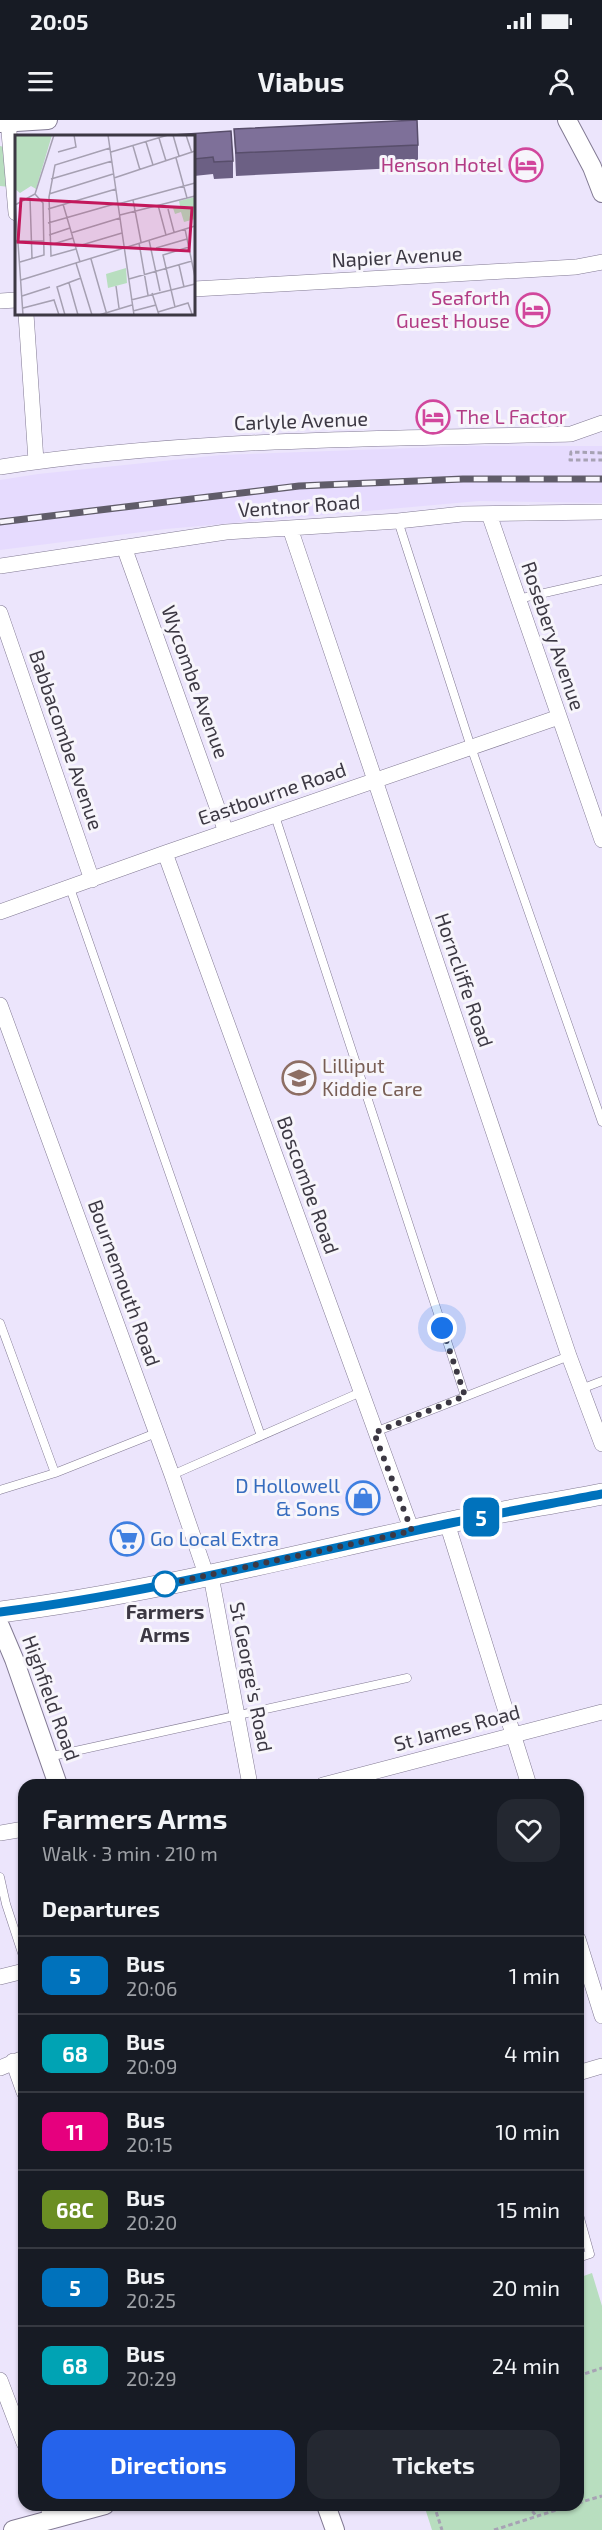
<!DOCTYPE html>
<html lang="en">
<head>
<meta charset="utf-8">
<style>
  body { margin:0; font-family:"Exo 2",sans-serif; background:#242831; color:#f1f3f6; height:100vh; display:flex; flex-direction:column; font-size:22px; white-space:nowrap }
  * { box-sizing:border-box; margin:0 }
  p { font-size:20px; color:#9ea1a6 }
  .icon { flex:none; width:33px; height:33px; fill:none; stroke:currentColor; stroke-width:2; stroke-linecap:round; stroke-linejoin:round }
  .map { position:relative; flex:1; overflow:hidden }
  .side { position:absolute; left:18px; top:1659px; width:566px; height:732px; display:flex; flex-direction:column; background:#171b24; border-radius:18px; box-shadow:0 2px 4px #0004 }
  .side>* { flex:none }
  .badge { padding:0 12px; border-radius:9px; font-size:21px; line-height:39px }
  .you { position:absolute; width:30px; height:30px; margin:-15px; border:4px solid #fff; border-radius:50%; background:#1a73e8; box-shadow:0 0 0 9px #1a73e833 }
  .map>.badge { position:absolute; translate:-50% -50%; box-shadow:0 0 0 3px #fff }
  h2 { padding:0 24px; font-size:22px; line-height:54px }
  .round { display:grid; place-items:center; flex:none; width:63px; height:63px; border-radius:18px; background:#242831 }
  .overview { display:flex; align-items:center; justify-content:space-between; height:102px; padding:0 24px }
  h1 { font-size:28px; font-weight:700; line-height:45px }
  .primary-button { display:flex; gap:12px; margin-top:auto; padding:12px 24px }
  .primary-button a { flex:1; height:69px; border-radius:18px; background:#2563eb; color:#fff; font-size:24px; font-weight:700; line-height:69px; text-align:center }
  .primary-button a+a { background:#242831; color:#f1f3f6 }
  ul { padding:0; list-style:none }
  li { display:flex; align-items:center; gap:18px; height:78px; padding:0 24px; border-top:2px solid #363941 }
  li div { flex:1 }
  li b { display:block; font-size:22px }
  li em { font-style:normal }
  li .badge { min-width:66px; font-weight:700; text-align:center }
  .status { display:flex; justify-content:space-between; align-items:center; height:42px; padding:0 30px; background:#171b24; direction:ltr }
  .status svg { height:16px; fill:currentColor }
  header { display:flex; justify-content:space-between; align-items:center; height:78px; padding:0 24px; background:#171b24; font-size:27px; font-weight:700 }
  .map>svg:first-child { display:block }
  .built { fill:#e6dbfe }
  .green { fill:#b8debf }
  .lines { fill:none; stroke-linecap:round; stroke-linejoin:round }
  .service-casing { stroke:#827a93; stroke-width:9 }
  .minor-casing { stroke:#827a93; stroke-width:16 }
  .tertiary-casing { stroke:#827a93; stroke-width:20 }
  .secondary-casing { stroke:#827a93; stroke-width:22 }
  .path { stroke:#a7a2b4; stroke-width:3; stroke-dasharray:4.5 3; stroke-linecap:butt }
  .service { stroke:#fff; stroke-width:8 }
  .minor { stroke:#fff; stroke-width:15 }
  .tertiary { stroke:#fff; stroke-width:18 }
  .secondary { stroke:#fff; stroke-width:21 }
  .rail-casing { stroke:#605c69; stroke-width:7 }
  .rail { stroke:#f7f5fb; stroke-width:4.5; stroke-dasharray:14; stroke-linecap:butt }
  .wall { fill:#6c6084 }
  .building { fill:#7e7099; stroke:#584e6b; stroke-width:1.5 }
  .line-casing { stroke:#fff; stroke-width:14 }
  .line { stroke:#0072bc; stroke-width:9 }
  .walk { stroke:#3c3843; stroke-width:6; stroke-dasharray:0 10.8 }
  .stop-dot { fill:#fff; stroke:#0072bc; stroke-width:3 }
  .labels { text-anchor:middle; stroke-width:6; stroke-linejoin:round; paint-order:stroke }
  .hotel-label { font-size:20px; fill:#b23c85; stroke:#f7f5fb; text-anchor:end }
  .street-label { font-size:20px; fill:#3c3843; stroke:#f7f5fb }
  .education-label { font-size:20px; fill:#785e54; stroke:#f7f5fb; text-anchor:start }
  .shop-label { font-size:20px; fill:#366cbe; stroke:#f7f5fb; text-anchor:end }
  .stop-label { font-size:20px; font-weight:bold; fill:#3c3843; stroke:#f7f5fb }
  .inset-road { fill:none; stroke:#a6a0b2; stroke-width:1.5 }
  .view { fill:#c2185b; fill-opacity:0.15; stroke:#c2185b; stroke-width:3 }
  .inset-edge { fill:none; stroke:#3c3843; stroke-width:3 }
</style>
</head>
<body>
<div class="status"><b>20:05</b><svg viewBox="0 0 49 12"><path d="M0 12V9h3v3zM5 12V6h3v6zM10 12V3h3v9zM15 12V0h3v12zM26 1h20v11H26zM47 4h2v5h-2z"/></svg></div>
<header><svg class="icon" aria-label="menu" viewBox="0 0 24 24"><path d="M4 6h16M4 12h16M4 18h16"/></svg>Viabus<svg class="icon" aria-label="person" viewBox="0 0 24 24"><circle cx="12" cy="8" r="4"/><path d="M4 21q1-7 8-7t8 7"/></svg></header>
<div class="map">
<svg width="602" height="2410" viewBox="0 0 602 2410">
  <rect width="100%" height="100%" fill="#ece5fc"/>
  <path class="built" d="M466 326H602V383L479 381 166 409 0 430V360L38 354 221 335Z"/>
  <path class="green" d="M0 26 4 27 10 67 0 66Z
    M592 2153 602 2186V2410H432L424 2385H578V2158Z"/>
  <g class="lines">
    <g class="service-casing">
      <path id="service" d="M398 401 471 627 602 1002
        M518 479 602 460
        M275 696 465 1276
        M70 768 261 1316
        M0 1203 55 1353
        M581 1269 602 1261
        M375 1312 569 1236
        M172 1355 361 1272
        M0 1370 55 1353 156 1313
        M48 1637 407 1558
        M0 1757 6 1784 24 1839
        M578 2091 590 2134 578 2138"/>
    </g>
    <g class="minor-casing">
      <path id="minor" d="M8 0 16 93
        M194 169 576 147 602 142
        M0 181 16 180
        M26 194 36 341
        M0 347C189 318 381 319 571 314L602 303
        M489 394 602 720
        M290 408 569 1236 602 1324
        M124 427 226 712
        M0 446 226 412 398 401 462 394 602 392
        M0 493 92 760
        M165 733 412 1411
        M0 792 165 733 559 597
        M0 885 172 1355 207 1457
        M447 1403 529 1665
        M211 1456 250 1665
        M323 1665 602 1592
        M0 1713 24 1709
        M578 1819 602 1896
        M0 1857 24 1851
        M13 1941 24 1972
        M0 1948 24 1938
        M578 1953 602 1946
        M0 2260 24 2323
        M47 2385 53 2400"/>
    </g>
    <g class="tertiary-casing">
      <path id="tertiary" d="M567 0 592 47 602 73
        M0 3 48 0
        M0 1506 14 1539 58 1665
        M326 2385 335 2410
        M13 2410 105 2385"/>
    </g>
    <g class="secondary-casing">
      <path id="secondary" d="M0 1492C151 1473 297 1435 446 1403 497 1392 550 1384 602 1374"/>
    </g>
    <path class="path" d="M602 333 571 332 570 340H602
      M578 2256 602 2248
      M578 2383 602 2376
      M434 2385 442 2410
      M528 2385 536 2396
      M494 2410 572 2385"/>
    <use href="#service" class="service"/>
    <use href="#minor" class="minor"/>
    <use href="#tertiary" class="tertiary"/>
    <use href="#secondary" class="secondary"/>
    <g class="rail-casing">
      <path id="rail" d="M0 402 299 366 463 359H602"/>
    </g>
    <use href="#rail" class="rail"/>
  </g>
  <path class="wall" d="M234 9 418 25V47L236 56Z
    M194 16 233 41V58L214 59 213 54 194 56Z"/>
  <path class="building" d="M417 0 418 25 236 33 234 9Z
    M231 11 233 41 214 42 213 37 194 39V16H158Z"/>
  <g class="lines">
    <g class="line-casing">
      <path id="line" d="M0 1492C151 1473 297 1435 446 1404 498 1393 550 1384 602 1374"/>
    </g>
    <use href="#line" class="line"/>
    <path class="walk" d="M165 1464 163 1465 412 1411 374 1313 465 1276 442 1208"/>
  </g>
  <defs>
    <g id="hotel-ring" transform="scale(1.725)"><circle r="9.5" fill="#f7f5fb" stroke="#d1479c" stroke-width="1.5"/><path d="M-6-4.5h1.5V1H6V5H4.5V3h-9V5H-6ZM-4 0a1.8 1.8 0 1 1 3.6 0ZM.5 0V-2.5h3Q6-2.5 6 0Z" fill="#d1479c"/></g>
    <g id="school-ring" transform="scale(1.725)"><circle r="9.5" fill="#f7f5fb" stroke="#8d6e63" stroke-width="1.5"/><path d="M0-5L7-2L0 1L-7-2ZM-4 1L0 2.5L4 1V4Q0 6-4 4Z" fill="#8d6e63"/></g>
    <g id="shop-ring" transform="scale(1.725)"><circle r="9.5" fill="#f7f5fb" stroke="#3f7fe0" stroke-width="1.5"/><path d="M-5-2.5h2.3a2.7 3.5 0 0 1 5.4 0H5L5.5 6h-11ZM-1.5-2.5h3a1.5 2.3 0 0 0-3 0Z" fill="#3f7fe0"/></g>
    <g id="supermarket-ring" transform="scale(1.725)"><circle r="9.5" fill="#f7f5fb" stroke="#3f7fe0" stroke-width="1.5"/><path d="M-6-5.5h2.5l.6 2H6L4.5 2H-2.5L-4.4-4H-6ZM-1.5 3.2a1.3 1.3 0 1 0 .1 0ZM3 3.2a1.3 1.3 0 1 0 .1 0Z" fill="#3f7fe0"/></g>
  </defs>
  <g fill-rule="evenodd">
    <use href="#hotel-ring" x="526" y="45"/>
    <use href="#hotel-ring" x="533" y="190"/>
    <use href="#hotel-ring" x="433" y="297"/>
    <use href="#school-ring" x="299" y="958"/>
    <use href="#shop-ring" x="363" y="1378"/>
    <use href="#supermarket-ring" x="127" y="1419"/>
  </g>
  <circle class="stop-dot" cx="165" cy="1464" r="12"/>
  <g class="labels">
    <g class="hotel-label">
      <text x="503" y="52">Henson Hotel</text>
      <text x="510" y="185">Seaforth<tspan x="510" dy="23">Guest House</tspan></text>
      <text x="456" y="304" text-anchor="start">The L Factor</text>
    </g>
    <g class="street-label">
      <text transform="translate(397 137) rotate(-3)" y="7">Napier Avenue</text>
      <text transform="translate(301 301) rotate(-2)" y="7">Carlyle Avenue</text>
      <text transform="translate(299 386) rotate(-4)" y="7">Ventnor Road</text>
      <text transform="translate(553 516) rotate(71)" y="7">Rosebery Avenue</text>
      <text transform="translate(195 562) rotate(70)" y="7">Wycombe Avenue</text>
      <text transform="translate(66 620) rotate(71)" y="7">Babbacombe Avenue</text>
      <text transform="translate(272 674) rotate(-19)" y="7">Eastbourne Road</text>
      <text transform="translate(464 860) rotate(71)" y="7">Horncliffe Road</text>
      <text transform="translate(308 1065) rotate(70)" y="7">Boscombe Road</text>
      <text transform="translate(124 1163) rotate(70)" y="7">Bournemouth Road</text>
      <text transform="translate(251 1557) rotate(79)" y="7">St George's Road</text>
      <text transform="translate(51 1578) rotate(70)" y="7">Highfield Road</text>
      <text transform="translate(457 1608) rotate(-15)" y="7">St James Road</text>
    </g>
    <g class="education-label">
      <text x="322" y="953">Lilliput<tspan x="322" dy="23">Kiddie Care</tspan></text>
    </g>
    <g class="shop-label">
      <text x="340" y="1373">D Hollowell<tspan x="340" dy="23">&amp; Sons</tspan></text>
      <text x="150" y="1426" text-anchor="start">Go Local Extra</text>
    </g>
    <g class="stop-label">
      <text x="165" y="1499">Farmers<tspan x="165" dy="23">Arms</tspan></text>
    </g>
  </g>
  <g transform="translate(15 15)">
    <rect width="180" height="180" fill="#ece5fc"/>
    <path d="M0 0H37L21 54 16 51 5 58 0 54ZM180 62V84L169 87 166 77 160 79 158 73 165 71 164 66ZM111 133 112 148 93 153 91 139Z" fill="#b8debf"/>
    <path class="inset-road" d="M93 0 119 180M158 0 164 21M171 0 177 18M144 3 151 26M131 7 138 30M118 11 125 35M43 17 61 12 59 0M96 17 153 0M161 23 172 63M99 43 180 16M36 44 97 26M34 59 98 39M15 63 17 123M0 64 8 180M118 65 126 107M48 69 65 127M103 69 180 48M0 70 20 59 39 0M143 70 151 100M33 74 101 54M153 74 159 97M105 80 180 61M33 88 103 68M170 94 180 142M56 98 105 83M34 100 55 93M134 105 145 156M0 106H28M124 108 133 160M35 110 58 103M60 112 107 98M141 113 172 104M61 114 36 121 34 62 40 30 95 13M76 124 92 180M5 127 29 120 28 68 20 59M61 128 77 180M164 130 169 152M114 144 177 126M6 145 180 91M54 148 63 180M101 151 104 173M137 158 144 180M7 161 35 152M116 165 180 149M160 172 148 120 174 112M8 173 39 165 44 180M118 176 141 170M143 177 173 168 177 179M50 180 42 152 66 143M84 180 117 170"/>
    <path class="view" d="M6 64 177 73 174 116 3 107Z"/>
    <rect width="180" height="180" class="inset-edge"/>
  </g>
</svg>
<div class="you" style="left:442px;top:1208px"></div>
<b class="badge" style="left:481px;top:1397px;background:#0072bc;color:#fff">5</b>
<section class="side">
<div class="overview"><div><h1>Farmers Arms</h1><p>Walk · 3 min · 210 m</p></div><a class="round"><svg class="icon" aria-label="heart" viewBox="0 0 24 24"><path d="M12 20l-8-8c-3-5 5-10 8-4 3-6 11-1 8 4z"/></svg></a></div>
<h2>Departures</h2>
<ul>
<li><span class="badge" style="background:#0072bc;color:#fff">5</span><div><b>Bus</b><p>20:06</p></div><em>1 min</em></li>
<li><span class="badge" style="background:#00a3b4;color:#fff">68</span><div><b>Bus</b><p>20:09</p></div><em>4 min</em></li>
<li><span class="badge" style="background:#e6007e;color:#fff">11</span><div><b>Bus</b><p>20:15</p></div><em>10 min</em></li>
<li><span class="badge" style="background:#6b8e23;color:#fff">68C</span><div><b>Bus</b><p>20:20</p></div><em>15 min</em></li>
<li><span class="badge" style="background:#0072bc;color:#fff">5</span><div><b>Bus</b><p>20:25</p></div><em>20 min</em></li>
<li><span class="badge" style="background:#00a3b4;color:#fff">68</span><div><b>Bus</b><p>20:29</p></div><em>24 min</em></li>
</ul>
<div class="primary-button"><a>Directions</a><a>Tickets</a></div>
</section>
</div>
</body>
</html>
